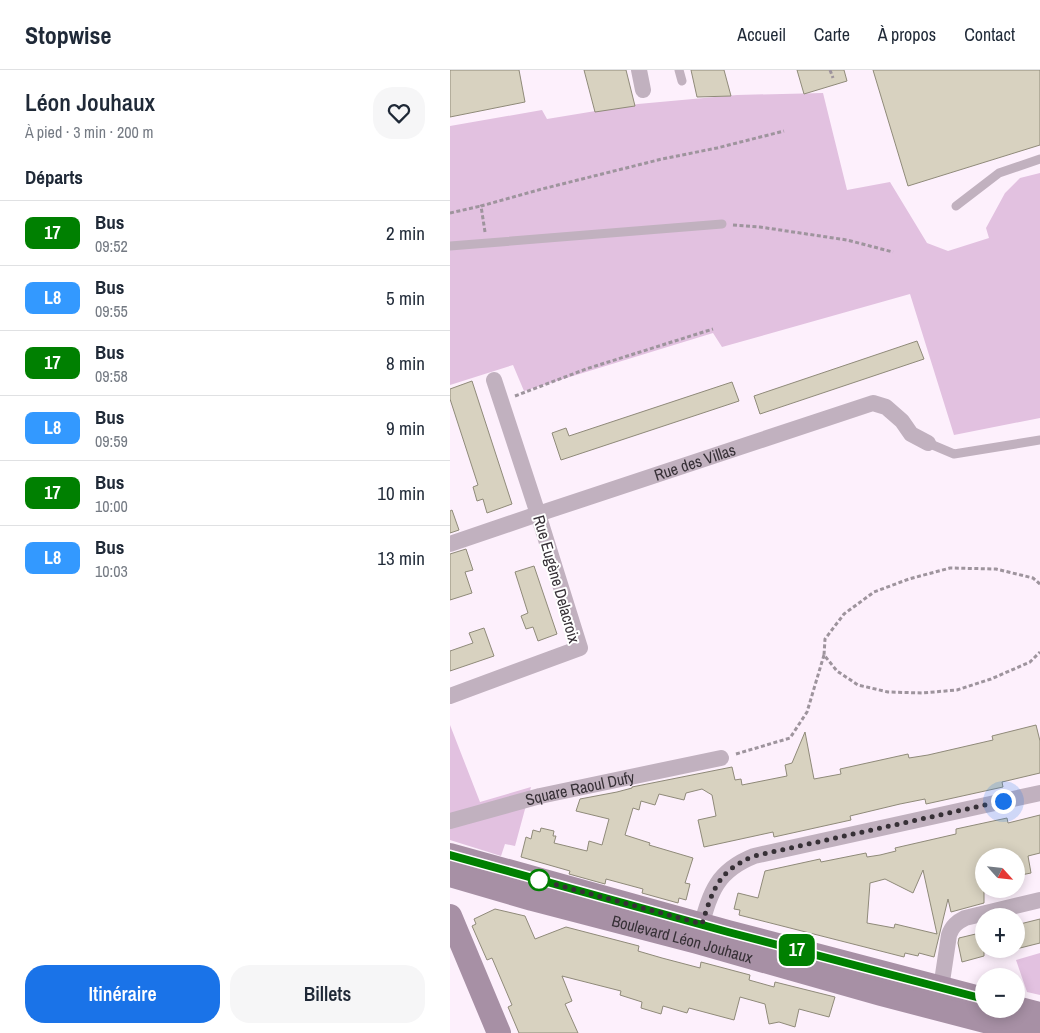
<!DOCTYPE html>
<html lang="fr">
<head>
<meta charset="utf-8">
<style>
  body { margin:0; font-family:"Archivo Narrow",sans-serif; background:#f6f6f7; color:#1f2937; height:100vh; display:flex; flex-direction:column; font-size:19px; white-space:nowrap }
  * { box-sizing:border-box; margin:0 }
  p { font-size:16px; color:#747a83 }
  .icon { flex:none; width:28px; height:28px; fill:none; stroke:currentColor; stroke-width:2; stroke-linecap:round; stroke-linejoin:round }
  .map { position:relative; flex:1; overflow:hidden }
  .panel { display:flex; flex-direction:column; background:#fff; width:450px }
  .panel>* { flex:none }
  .badge { padding:0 10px; border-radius:8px; font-size:18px; line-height:32px }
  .needle { width:32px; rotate:117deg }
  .buttons { position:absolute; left:525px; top:778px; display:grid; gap:10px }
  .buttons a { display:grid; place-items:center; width:50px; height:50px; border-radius:50%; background:#fff; box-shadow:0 2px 12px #0003; font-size:25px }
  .you { position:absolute; width:25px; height:25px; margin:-12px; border:4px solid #fff; border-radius:50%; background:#1a73e8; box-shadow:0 0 0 8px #1a73e833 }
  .map>.badge { position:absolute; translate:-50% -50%; box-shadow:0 0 0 2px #fff }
  h2 { padding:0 25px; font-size:19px; line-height:45px }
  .round { display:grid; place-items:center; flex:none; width:52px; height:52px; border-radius:20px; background:#f6f6f7 }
  .headline { display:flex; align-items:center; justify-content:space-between; height:85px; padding:0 25px }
  h1 { font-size:24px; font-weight:600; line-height:38px }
  .action { display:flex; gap:10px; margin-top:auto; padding:10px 25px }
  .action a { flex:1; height:58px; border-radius:20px; background:#1a73e8; color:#fff; font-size:20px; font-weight:600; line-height:58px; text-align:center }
  .action a+a { background:#f6f6f7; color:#1f2937 }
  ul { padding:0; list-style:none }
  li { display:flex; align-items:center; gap:15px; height:65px; padding:0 25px; border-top:1px solid #e0e1e3 }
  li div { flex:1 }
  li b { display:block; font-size:19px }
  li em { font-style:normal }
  li .badge { min-width:55px; font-weight:700; text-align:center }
  header { display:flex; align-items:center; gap:30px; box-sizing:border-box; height:70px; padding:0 25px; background:#fff; border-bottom:1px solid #e0e1e3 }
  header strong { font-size:24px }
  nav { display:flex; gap:28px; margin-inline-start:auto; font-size:18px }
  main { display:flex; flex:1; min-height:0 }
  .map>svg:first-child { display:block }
  .green { fill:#e2c1e0 }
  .building { fill:#d8d2c0; stroke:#8f8a79; fill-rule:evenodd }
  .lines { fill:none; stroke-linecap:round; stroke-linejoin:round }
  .path { stroke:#9e949d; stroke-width:3; stroke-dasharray:4 2.5; stroke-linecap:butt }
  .lane { stroke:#c1b1bf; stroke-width:9 }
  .street { stroke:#c1b1bf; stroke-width:16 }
  .secondary { stroke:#a790a5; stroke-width:24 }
  .line-casing { stroke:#fff; stroke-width:11 }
  .line { stroke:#008001; stroke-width:8 }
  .walk { stroke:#363036; stroke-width:5; stroke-dasharray:0 9 }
  .stop-dot { fill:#fff; stroke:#008001; stroke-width:2.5 }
  .labels { text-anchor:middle; stroke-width:4; stroke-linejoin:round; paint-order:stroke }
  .street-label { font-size:16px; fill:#363036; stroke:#fff }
</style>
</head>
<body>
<header>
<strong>Stopwise</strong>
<nav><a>Accueil</a><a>Carte</a><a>À propos</a><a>Contact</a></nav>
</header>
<main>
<section class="panel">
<div class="headline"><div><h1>Léon Jouhaux</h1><p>À pied · 3 min · 200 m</p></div><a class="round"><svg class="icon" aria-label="heart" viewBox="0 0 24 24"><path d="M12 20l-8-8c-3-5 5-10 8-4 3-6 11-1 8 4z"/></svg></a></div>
<h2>Départs</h2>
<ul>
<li><span class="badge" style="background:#008001;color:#fff">17</span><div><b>Bus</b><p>09:52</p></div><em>2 min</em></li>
<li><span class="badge" style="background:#39f;color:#fff">L8</span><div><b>Bus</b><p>09:55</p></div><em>5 min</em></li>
<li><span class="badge" style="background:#008001;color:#fff">17</span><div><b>Bus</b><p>09:58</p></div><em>8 min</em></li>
<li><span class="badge" style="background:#39f;color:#fff">L8</span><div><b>Bus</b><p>09:59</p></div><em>9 min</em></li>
<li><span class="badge" style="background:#008001;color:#fff">17</span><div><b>Bus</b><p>10:00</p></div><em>10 min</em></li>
<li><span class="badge" style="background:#39f;color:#fff">L8</span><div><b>Bus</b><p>10:03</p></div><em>13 min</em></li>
</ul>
<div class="action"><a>Itinéraire</a><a>Billets</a></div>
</section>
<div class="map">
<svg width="590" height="963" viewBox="0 0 590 963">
  <rect width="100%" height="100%" fill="#fdf0fc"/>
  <path class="green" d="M373 23 397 120 440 112 477 173 498 181 539 168 536 158 555 123 570 108 590 103V348L504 365 460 224 272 277 263 263 74 321 63 295 0 315V56L92 40 97 49 188 34 287 25Z
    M0 655 30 732 81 717 65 776 55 774 51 786 0 770Z
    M590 883V925L577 922 566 890Z"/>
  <path class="building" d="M0 0H69L75 32 0 47Z
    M134 0H176L185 36 145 42Z
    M241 0H274L281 26 247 27Z
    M347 0H394L397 11 354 24Z
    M423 0H590V75L458 116Z
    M467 271 474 289 310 344 304 326Z
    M22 311 62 434 37 443 33 429 27 431 23 417 28 415 0 329V319Z
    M282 312 289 331 111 390 102 363 116 358 119 366Z
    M2 440 9 460 0 463V441Z
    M16 479 23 500 15 502 22 523 0 530V484Z
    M84 496 107 564 88 571 83 557 76 559 71 546 78 543 65 502Z
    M34 558 44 586 0 601V581L23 573 19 563Z
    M586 655 590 671V703L552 712 553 717 476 734 475 729 450 734 400 746 401 750 324 767 323 762 254 777 248 750 266 746 262 725 252 719 236 723 234 730 209 724 205 735 191 731 189 740 183 738 175 765 200 773 199 775 243 788 235 813 240 814 236 830 229 828 228 833 192 823 193 819 156 809 155 814 119 804 120 801 71 787 76 767 81 769 83 760 90 762 91 758 104 761 103 766H106L104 773 137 781 139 771 152 775 159 749 126 741 130 729 167 722 182 718V717L282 697 285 710 291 709 292 715 337 706 335 695 342 693 355 662 364 709 391 704 390 699 458 684 459 688 478 685 543 670 542 666Z
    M590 745V783L578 786 581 803 566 806V786H534V833L501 842 498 829 484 887 469 883 468 886 455 883 454 887 289 845 290 840 284 839 288 823 308 828 315 801 370 789 371 792 416 783 417 787 430 785 446 781 445 778 506 764V759L557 748 558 753ZM473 800 487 864 445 854 444 858 417 853 420 813 435 809 463 823Z
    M45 839 75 846 85 869 116 857 189 876 188 881 212 888 250 898 251 892 300 905 299 910 324 917 325 912 385 927 379 947 349 939 345 957 329 952 319 954 315 934 290 927 284 950 239 938 237 943 213 936 211 944 191 938 192 932 170 925 171 921 112 906 122 931 115 934 128 963H69L58 937 62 935 42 888 37 890 22 856 26 854 24 849Z
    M590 849V873L566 879V855Z
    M534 862V886L512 892 508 873 509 868Z"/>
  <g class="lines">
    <path class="path" d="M380 0 383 8
      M0 143 31 136
      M283 155 310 157 397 170 443 182
      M35 162 31 136 92 119 212 89 267 78 334 61
      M65 326 136 299 263 259
      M590 514 583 508 546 499 500 498 459 509 424 522 394 544 375 569 374 585 387 601 408 615 438 622 472 623 507 620 541 609 580 592 590 582
      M286 684 340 668 357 642 374 585"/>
    <path class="lane" d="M229 0 232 11
      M506 136 549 103 590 89
      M0 176 272 154
      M478 373 504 384 590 370"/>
    <g class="street">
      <path d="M189 0 193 20"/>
      <path id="s1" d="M0 474 88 444 423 333 436 337 452 351 461 364 478 373"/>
      <path d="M0 626 130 578 88 444 44 310"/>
      <path id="s2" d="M0 751 90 726 271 688"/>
      <path d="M249 863C260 825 264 802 304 786L590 723"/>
      <path d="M491 918 499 865C502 856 507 852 515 848L590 830"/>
    </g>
    <g class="secondary">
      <path d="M0 785 278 862 534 929"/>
      <path id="s3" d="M0 805 82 829 247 872 431 924 581 963"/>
      <path d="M0 846 49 963"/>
      <path d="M566 938 590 944"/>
    </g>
  </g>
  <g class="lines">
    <g class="line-casing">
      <path id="line" d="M0 785 278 862 534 929"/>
    </g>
    <use href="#line" class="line"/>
    <path class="walk" d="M89 810 252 854C263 819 268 801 304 786L553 731"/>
  </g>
  <circle class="stop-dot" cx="89" cy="810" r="10"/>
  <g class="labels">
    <g class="street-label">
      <text dy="6" stroke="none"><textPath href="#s1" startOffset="258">Rue des Villas</textPath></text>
      <text transform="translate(107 509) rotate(74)" y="6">Rue Eugène Delacroix</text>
      <text dy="6" stroke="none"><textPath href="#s2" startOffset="134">Square Raoul Dufy</textPath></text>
      <text dy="6" stroke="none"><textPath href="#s3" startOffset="241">Boulevard Léon Jouhaux</textPath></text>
    </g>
  </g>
</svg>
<div class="buttons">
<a><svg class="needle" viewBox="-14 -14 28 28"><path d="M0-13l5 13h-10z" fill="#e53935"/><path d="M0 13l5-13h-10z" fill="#747a83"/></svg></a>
<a>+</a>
<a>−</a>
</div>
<div class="you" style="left:553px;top:731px"></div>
<b class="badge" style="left:347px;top:880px;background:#008001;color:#fff">17</b>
</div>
</main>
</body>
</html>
